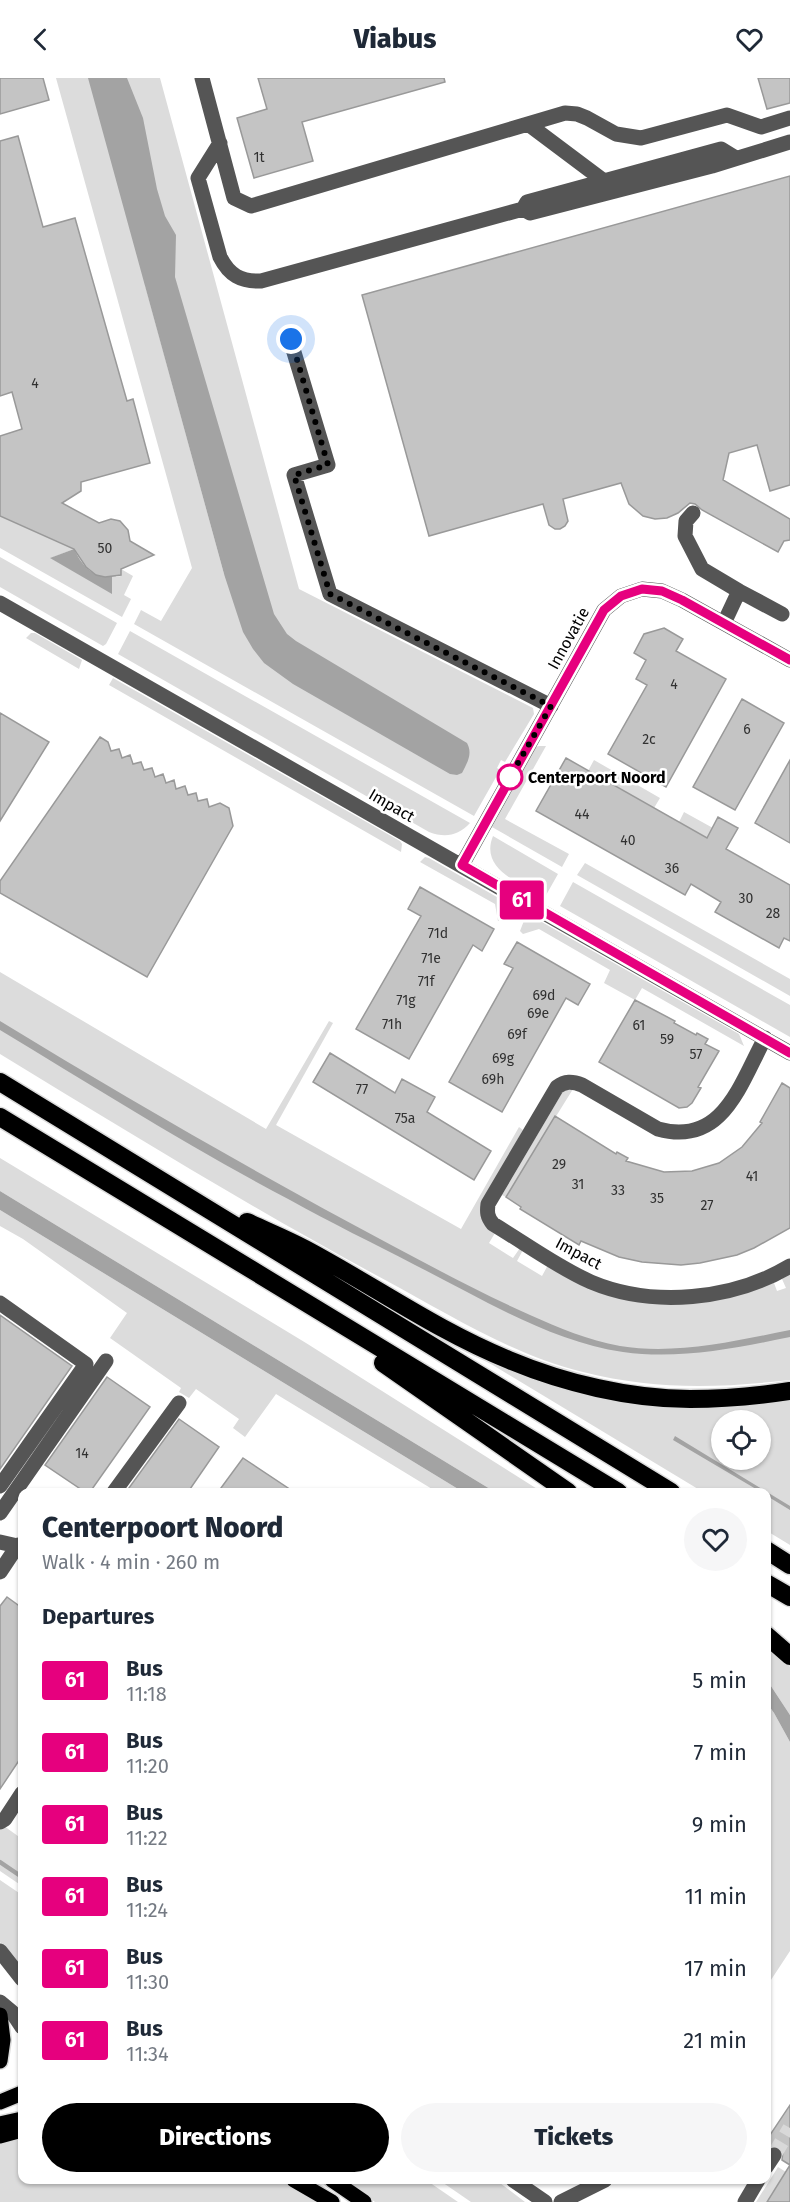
<!DOCTYPE html>
<html lang="en">
<head>
<meta charset="utf-8">
<style>
  body { margin:0; font-family:"Fira Sans",sans-serif; background:#f6f6f7; color:#1f2937; height:100vh; display:flex; flex-direction:column; font-size:22px; white-space:nowrap }
  * { box-sizing:border-box; margin:0 }
  p { font-size:20px; color:#747a83 }
  .icon { flex:none; width:33px; height:33px; fill:none; stroke:currentColor; stroke-width:2; stroke-linecap:round; stroke-linejoin:round }
  .map { position:relative; flex:1; overflow:hidden }
  .side { position:absolute; left:18px; top:1410px; width:753px; height:696px; display:flex; flex-direction:column; background:#fff; border-radius:12px; box-shadow:0 2px 4px #0004 }
  .side>* { flex:none }
  .badge { padding:0 12px; border-radius:4px; font-size:21px; line-height:39px }
  .buttons { position:absolute; left:711px; top:1332px; display:grid; gap:12px }
  .buttons a { display:grid; place-items:center; width:60px; height:60px; border-radius:50%; background:#fff; box-shadow:0 2px 4px #0004; font-size:30px }
  .you { position:absolute; width:30px; height:30px; margin:-15px; border:4px solid #fff; border-radius:50%; background:#1a73e8; box-shadow:0 0 0 9px #1a73e833 }
  .map>.badge { position:absolute; translate:-50% -50%; box-shadow:0 0 0 3px #fff }
  h2 { padding:0 24px; font-size:22px; line-height:54px }
  .round { display:grid; place-items:center; flex:none; width:63px; height:63px; border-radius:32px; background:#f6f6f7 }
  .head { display:flex; align-items:center; justify-content:space-between; height:102px; padding:0 24px }
  h1 { font-size:28px; font-weight:800; line-height:45px }
  .action { display:flex; gap:12px; margin-top:auto; padding:12px 24px }
  .action a { flex:1; height:69px; border-radius:36px; background:#000; color:#fff; font-size:24px; font-weight:800; line-height:69px; text-align:center }
  .action a+a { background:#f6f6f7; color:#1f2937 }
  ul { padding:0; list-style:none }
  li { display:flex; align-items:center; gap:18px; height:72px; padding:0 24px }
  li div { flex:1 }
  li b { display:block; font-size:22px }
  li em { font-style:normal }
  li .badge { min-width:66px; font-weight:700; text-align:center }
  header { display:flex; justify-content:space-between; align-items:center; height:78px; padding:0 24px; background:#fff; font-size:27px; font-weight:800 }
  .map>svg:first-child { display:block }
  .green { fill:#dcdcdc; fill-rule:evenodd }
  .water { fill:#a3a3a3 }
  .lines { fill:none; stroke-linecap:round; stroke-linejoin:round }
  .stream { stroke:#a3a3a3; stroke-width:4.5 }
  .building { fill:#c4c4c4; stroke:#999; stroke-width:1.5 }
  .minor-tunnel { stroke:#d9d9d9; stroke-width:15; stroke-dasharray:15 8; stroke-linecap:butt }
  .major-casing { stroke:#dbdbdb; stroke-width:18 }
  .highway-casing { stroke:#dbdbdb; stroke-width:21 }
  .minor { stroke:#555; stroke-width:15 }
  .major { stroke:#000; stroke-width:15 }
  .highway { stroke:#000; stroke-width:18 }
  .line-casing { stroke:#fff; stroke-width:14 }
  .line { stroke:#e6007e; stroke-width:9 }
  .walk { stroke:#000; stroke-width:6; stroke-dasharray:0 10.8 }
  .stop-dot { fill:#fff; stroke:#e6007e; stroke-width:3 }
  .labels { text-anchor:middle; stroke-width:5; stroke-linejoin:round; paint-order:stroke }
  .number-label { font-size:14px; fill:#313131 }
  .street-label { font-size:16px; fill:#000; stroke:#fff }
  .stop-label { font-size:16px; font-weight:bold; fill:#000; stroke:#fff; text-anchor:start }
</style>
</head>
<body>
<header><svg class="icon" aria-label="back" viewBox="0 0 24 24"><path d="M15 5l-7 7 7 7"/></svg>Viabus<svg class="icon" aria-label="heart" viewBox="0 0 24 24"><path d="M12 20l-8-8c-3-5 5-10 8-4 3-6 11-1 8 4z"/></svg></header>
<div class="map">
<svg width="790" height="2124" viewBox="0 0 790 2124">
  <rect width="100%" height="100%" fill="#fff"/>
  <path class="green" d="M56 0H91L146 199 145 207 224 496 294 565 272 539 228 404 122 0H160L299 511 533 630 534 636 505 684 501 682 497 690 500 692 474 738 134 546 141 532 161 543 192 490Z
    M0 438 74 471 51 480 112 515V488L116 499 121 498V491L133 498 124 517 131 521 122 539 0 470Z
    M0 479 117 545 106 566 103 568 0 509Z
    M130 553 470 745C458 758 445 760 429 754L118 576Z
    M31 555H35L82 582 79 591 26 560Z
    M113 600 400 763 402 766 401 774 109 607Z
    M539 668H546L505 741 569 776 562 789 492 749 536 669Z
    M594 682 660 720 654 730 588 693Z
    M684 734 731 760 725 770 679 744Z
    M493 758 558 796 545 819C522 806 479 792 493 758Z
    M425 779 429 780 509 826 510 832 505 841 498 843 495 826 420 784Z
    M585 785 790 901V918L577 797Z
    M573 804 790 927V959L560 828Z
    M528 838 533 839 739 956 744 968 642 910 635 922 604 905 610 892 539 851 523 856 520 853 525 840Z
    M0 894 266 1051 329 943 333 945 276 1047 461 1151 519 1049 523 1052 484 1122 495 1155 489 1165 513 1180 520 1170 523 1172 517 1183 542 1198 548 1187 615 1218 774 1205 777 1213 786 1210 782 1201 790 1196V1302C718 1310 654 1312 583 1294 513 1277 450 1237 387 1203 255 1132 128 1054 0 976Z
    M573 1011 506 1119 502 1117 562 1015 564 1012Z
    M0 1080 306 1265 542 1414H495L0 1113Z
    M0 1132 463 1414H437L276 1316 245 1359 233 1350 239 1341 196 1311 189 1320 179 1314 181 1310 110 1260 127 1235 23 1161 0 1148Z
    M415 1240 577 1310 790 1318V1467L767 1453 766 1414H703ZM722 1342H760V1382H722Z
    M766 1568 790 1589V1637L767 1602Z
    M767 1625 774 1635 790 1664V1873L767 1908Z
    M4 1748 22 1761V1808L0 1793V1751Z
    M0 1802 22 1817V1893L0 1864Z
    M22 2057V2102H278L310 2115 324 2124H0V2062Z
    M778 2089 786 2094 767 2124H756Z
    M348 2102H426L458 2124H375Z
    M439 2102H496L525 2124H471Z"/>
  <path class="water" d="M88 0H127L143 40 157 111 165 138 176 157 175 199 274 536 287 556 296 563 467 665C473 676 467 685 462 695L457 697 450 696 293 606 264 585 253 571 243 554 224 496Z
    M74 471C82 487 92 501 112 498V516L50 480Z
    M0 943C129 1022 260 1097 393 1168 438 1192 483 1216 530 1237 559 1250 588 1262 620 1268 676 1277 735 1263 790 1252V1259C736 1270 679 1282 623 1274 549 1263 481 1220 415 1187 373 1165 331 1145 290 1122 191 1070 96 1010 0 952Z
    M0 1113 495 1414H463L0 1132Z
    M675 1358 790 1428V1432L767 1418 766 1414H761L673 1362Z
    M767 1602 790 1637V1664L774 1635 767 1625Z"/>
  <g class="lines">
    <path class="stream" d="M0 1784 22 1799"/>
  </g>
  <path class="building" d="M0 0H43L49 22 0 36Z
    M258 0H444L445 4 302 44 313 83 254 100 237 40 267 31Z
    M758 0H790V25L767 31Z
    M18 58 43 149 75 140 127 323 133 321 150 385 81 404V413L62 425 99 445 111 441 120 443 128 452 130 463 154 477 121 491V497L105 499 96 497 86 489 74 471 0 438V358L22 351 12 314 0 318V63Z
    M790 98V407L770 413 757 367 729 375 723 402 790 441V462L784 463 778 474 702 432 695 426 690 425 678 435 667 440 655 441 643 438 629 426 621 405 563 421 568 443 565 448 560 451H555L549 447 543 426 429 458 362 217Z
    M664 550 683 561 676 573 726 601 666 709 608 676 647 607 636 601 646 582 634 575 644 556Z
    M742 621 784 645 735 732 693 709Z
    M0 635 49 664 0 743Z
    M100 659 108 664 111 673 119 671 122 680 130 677 133 686 141 684 144 692 152 690 155 699 163 696 166 705 174 702 176 711 185 708 188 717 196 715 198 723 207 721 209 729 220 725 229 730 233 748 147 899 0 815V803Z
    M566 680 707 760 718 739 738 750 726 771 790 807V863L784 860 779 870 715 834 721 824 691 806 685 817 536 733Z
    M790 682V765L755 745Z
    M420 809 494 851 482 873 473 867 409 981 356 951 421 838 408 831Z
    M517 864 590 906 578 927 566 920 502 1034 449 1004 513 890 504 886Z
    M635 922 675 943 674 945 696 957 697 955 708 961 705 966 719 973 698 1009 701 1010 692 1025 687 1029 679 1030 599 984Z
    M330 975 395 1015 402 1001 435 1019 427 1034 491 1073 474 1102 313 1004Z
    M782 1005 790 1010V1150L754 1170 737 1177 700 1185 681 1187 642 1184 619 1179 581 1163 579 1167 520 1131 521 1129 506 1119 555 1038 616 1076 617 1074 628 1080 626 1083 664 1094 692 1093 719 1085 742 1069 762 1045 760 1044Z
    M0 1237 72 1288 0 1391Z
    M107 1299 150 1329 90 1414H85L45 1387Z
    M179 1341 219 1369 188 1414H126Z
    M243 1380 294 1414H218Z
    M7 1519 22 1530V1678L0 1711V1528Z
    M790 2027V2087L782 2082 783 2073 780 2069 774 2067 766 2071V2063Z
    M790 2087V2124H767Z"/>
  <g class="lines">
    <path class="minor-tunnel" d="M774 2077 790 2050"/>
    <g class="major-casing">
      <path id="major" d="M0 1937 3 1962 0 1983
        M0 2024 22 2015
        M0 2046 22 2041
        M0 2058 22 2052
        M294 2102 332 2124
        M332 2102 364 2124"/>
    </g>
    <g class="highway-casing">
      <path id="highway" d="M0 1004 671 1414
        M0 1039 618 1414
        M247 1144C266 1153 286 1161 305 1171 373 1207 437 1253 509 1282 564 1305 630 1321 690 1321 723 1321 757 1318 790 1313
        M383 1285 568 1414
        M766 1472 790 1487
        M766 1505 790 1519
        M766 1557 790 1578"/>
    </g>
    <path class="minor" d="M202 0 234 120 251 128 565 35 577 36 587 40 616 56 641 60 727 37 761 49 790 40
      M528 46 604 103
      M220 65 198 100 220 179C229 197 241 204 261 203L523 131 530 135 712 88 790 64
      M523 131 527 124 721 71 734 79
      M290 261 328 387 294 397 330 516 551 628
      M693 435 686 443 685 458 702 491 739 513 724 545
      M739 513 782 536
      M0 525 790 975
      M462 787 604 532 621 518 642 511 662 513 682 522 790 582
      M765 960C740 1006 723 1069 658 1051L582 1007C572 1003 565 1003 557 1009L488 1126C487 1134 487 1139 493 1146 525 1165 557 1189 591 1204 653 1230 733 1222 790 1188
      M0 1225 86 1286 0 1408
      M114 1414 179 1325
      M0 1435 106 1283
      M0 1464 22 1469
      M0 1494 18 1467
      M0 1744 5 1741 22 1715
      M0 1873 22 1901
      M0 1924 12 1934 22 1949
      M766 2089 774 2077
      M513 2102 545 2124
      M561 2124 605 2102
      M745 2124 758 2102"/>
    <use href="#major" class="major"/>
    <use href="#highway" class="highway"/>
  </g>
  <g class="lines">
    <g class="line-casing">
      <path id="line" d="M790 582 682 522 662 513 642 511 621 518 604 532 462 787 790 975"/>
    </g>
    <use href="#line" class="line"/>
    <path class="walk" d="M291 261 328 387 294 397 330 516 551 628 510 699"/>
  </g>
  <circle class="stop-dot" cx="510" cy="699" r="12"/>
  <g class="labels">
    <g class="number-label">
      <text x="259" y="84">1t</text>
      <text x="35" y="310">4</text>
      <text x="105" y="475">50</text>
      <text x="674" y="611">4</text>
      <text x="747" y="656">6</text>
      <text x="649" y="666">2c</text>
      <text x="582" y="741">44</text>
      <text x="628" y="767">40</text>
      <text x="672" y="795">36</text>
      <text x="746" y="825">30</text>
      <text x="773" y="840">28</text>
      <text x="438" y="860">71d</text>
      <text x="431" y="885">71e</text>
      <text x="426" y="908">71f</text>
      <text x="544" y="922">69d</text>
      <text x="406" y="927">71g</text>
      <text x="538" y="940">69e</text>
      <text x="392" y="951">71h</text>
      <text x="639" y="952">61</text>
      <text x="517" y="961">69f</text>
      <text x="667" y="966">59</text>
      <text x="696" y="981">57</text>
      <text x="503" y="985">69g</text>
      <text x="493" y="1006">69h</text>
      <text x="362" y="1016">77</text>
      <text x="405" y="1045">75a</text>
      <text x="559" y="1091">29</text>
      <text x="752" y="1103">41</text>
      <text x="578" y="1111">31</text>
      <text x="618" y="1117">33</text>
      <text x="657" y="1125">35</text>
      <text x="707" y="1132">27</text>
      <text x="82" y="1380">14</text>
    </g>
    <g class="street-label">
      <text transform="translate(568 560) rotate(-61)" y="6">Innovatie</text>
      <text transform="translate(392 727) rotate(30)" y="6">Impact</text>
      <text transform="translate(579 1175) rotate(28)" y="6">Impact</text>
    </g>
    <g class="stop-label">
      <text x="528" y="705">Centerpoort Noord</text>
    </g>
  </g>
</svg>
<div class="buttons">
<a><svg class="icon" aria-label="locate" viewBox="0 0 24 24"><circle cx="12" cy="12" r="6"/><path d="M12 2v4M12 18v4M2 12h4M18 12h4"/></svg></a>
</div>
<div class="you" style="left:291px;top:261px"></div>
<b class="badge" style="left:522px;top:822px;background:#e6007e;color:#fff">61</b>
<section class="side">
<div class="head"><div><h1>Centerpoort Noord</h1><p>Walk · 4 min · 260 m</p></div><a class="round"><svg class="icon" aria-label="heart" viewBox="0 0 24 24"><path d="M12 20l-8-8c-3-5 5-10 8-4 3-6 11-1 8 4z"/></svg></a></div>
<h2>Departures</h2>
<ul>
<li><span class="badge" style="background:#e6007e;color:#fff">61</span><div><b>Bus</b><p>11:18</p></div><em>5 min</em></li>
<li><span class="badge" style="background:#e6007e;color:#fff">61</span><div><b>Bus</b><p>11:20</p></div><em>7 min</em></li>
<li><span class="badge" style="background:#e6007e;color:#fff">61</span><div><b>Bus</b><p>11:22</p></div><em>9 min</em></li>
<li><span class="badge" style="background:#e6007e;color:#fff">61</span><div><b>Bus</b><p>11:24</p></div><em>11 min</em></li>
<li><span class="badge" style="background:#e6007e;color:#fff">61</span><div><b>Bus</b><p>11:30</p></div><em>17 min</em></li>
<li><span class="badge" style="background:#e6007e;color:#fff">61</span><div><b>Bus</b><p>11:34</p></div><em>21 min</em></li>
</ul>
<div class="action"><a>Directions</a><a>Tickets</a></div>
</section>
</div>
</body>
</html>
